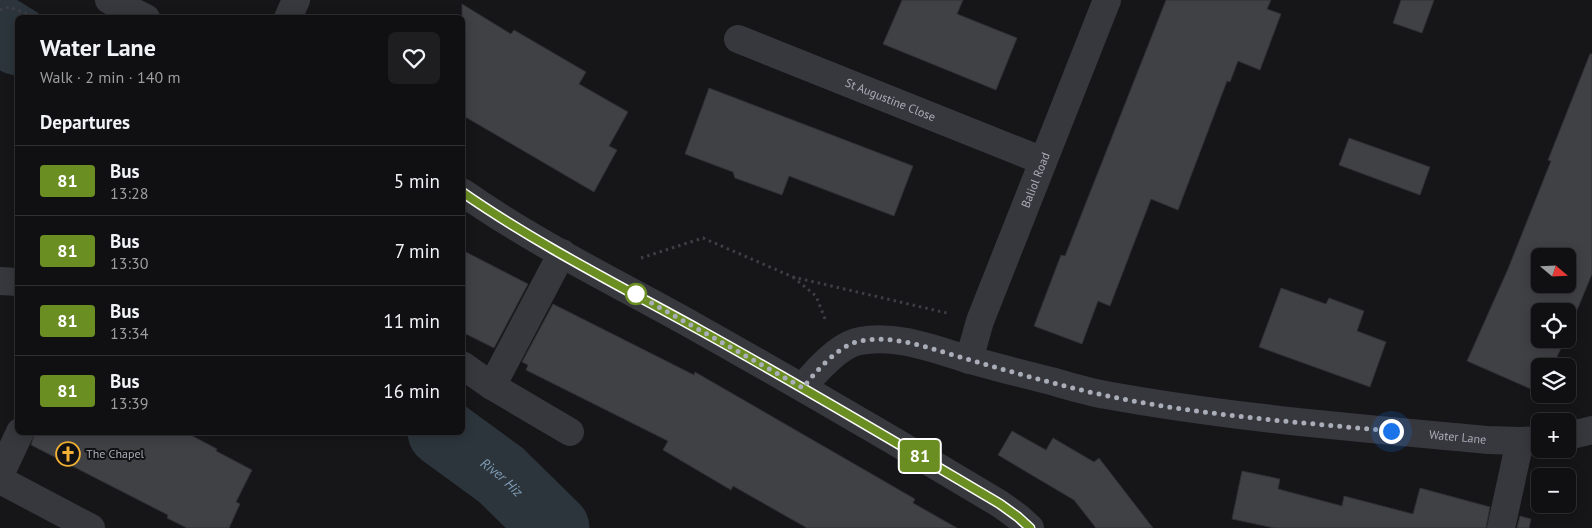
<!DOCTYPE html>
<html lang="en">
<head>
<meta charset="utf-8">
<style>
  body { margin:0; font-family:"PT Sans",sans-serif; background:#1e1e20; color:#f1f3f6; height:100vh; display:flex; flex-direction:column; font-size:19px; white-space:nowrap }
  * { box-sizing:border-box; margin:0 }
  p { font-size:16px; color:#9c9d9f }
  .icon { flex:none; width:28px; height:28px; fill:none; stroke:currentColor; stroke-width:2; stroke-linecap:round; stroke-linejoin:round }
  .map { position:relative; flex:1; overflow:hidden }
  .drawer { position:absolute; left:15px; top:15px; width:450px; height:420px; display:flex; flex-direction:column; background:#101012; border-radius:8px; box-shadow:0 2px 12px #0003,0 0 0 1px #303032 }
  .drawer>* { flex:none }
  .badge { padding:0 10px; border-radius:4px; font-size:18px; line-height:32px }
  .needle { width:32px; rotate:109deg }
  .fabs { position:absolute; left:1531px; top:248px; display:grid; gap:10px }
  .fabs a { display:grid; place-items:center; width:45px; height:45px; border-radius:8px; background:#101012; box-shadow:0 2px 12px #0003,0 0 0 1px #303032; font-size:25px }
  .you { position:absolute; width:25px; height:25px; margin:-12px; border:4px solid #fff; border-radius:50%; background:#1a73e8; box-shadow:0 0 0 8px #1a73e833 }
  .map>.badge { position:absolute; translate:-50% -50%; box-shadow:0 0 0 2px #fff }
  h2 { padding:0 25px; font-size:19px; line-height:45px }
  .round { display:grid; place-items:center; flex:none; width:52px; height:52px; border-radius:8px; background:#1e1e20 }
  .headline { display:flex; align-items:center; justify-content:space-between; height:85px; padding:0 25px }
  h1 { font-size:24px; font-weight:700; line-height:38px }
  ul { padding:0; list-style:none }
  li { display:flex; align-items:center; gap:15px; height:70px; padding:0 25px; border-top:1px solid #303032 }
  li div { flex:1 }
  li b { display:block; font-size:19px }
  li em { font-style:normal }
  li .badge { min-width:55px; font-weight:700; text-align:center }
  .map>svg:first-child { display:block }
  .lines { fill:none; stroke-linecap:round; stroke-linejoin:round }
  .river { stroke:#2c353c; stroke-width:69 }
  .building { fill:#404145; stroke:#303034; fill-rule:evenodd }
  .path { stroke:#3d3f44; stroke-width:3; stroke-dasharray:2.5 4; stroke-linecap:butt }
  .minor { stroke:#37383d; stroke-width:28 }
  .line-casing { stroke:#fff; stroke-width:11 }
  .line { stroke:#6b8e23; stroke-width:8 }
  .walk { stroke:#a8adb8; stroke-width:5; stroke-dasharray:0 9 }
  .stop-dot { fill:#fff; stroke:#6b8e23; stroke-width:2.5 }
  .labels { text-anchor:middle; stroke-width:4; stroke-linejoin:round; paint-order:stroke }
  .street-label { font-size:12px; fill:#a8adb8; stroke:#111113 }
  .poi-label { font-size:12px; fill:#a8adb8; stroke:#111113; text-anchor:start }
  .water-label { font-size:14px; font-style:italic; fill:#7f9bb3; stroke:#111113 }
</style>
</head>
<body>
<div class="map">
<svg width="1592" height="528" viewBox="0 0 1592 528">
  <rect width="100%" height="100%" fill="#161618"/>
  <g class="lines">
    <g class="river">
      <path d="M0 30 18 41"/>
      <path id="s1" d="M442 432 501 475 555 528"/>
    </g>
  </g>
  <path class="building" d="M902 0H963L957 14 1017 38 996 90 883 44Z
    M1166 0H1271L1267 9 1281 14 1260 70 1238 61 1230 82 1227 81 1178 210 1151 199 1110 306 1098 301 1082 344 1034 326 1061 255 1065 256Z
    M1401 0H1434L1422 33 1393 23Z
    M462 4 511 34 514 30 586 72 579 84 628 112 609 146 617 150 594 192 462 115Z
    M1590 54H1592V274L1568 332V311H1540V339H1565L1553 366H1540V393L1467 361 1508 269 1551 161 1548 160ZM1540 256H1568V284H1540Z
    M709 88 913 166 894 216 789 176 782 195 735 178 733 172 685 154Z
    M1349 138 1430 167 1420 195 1339 165Z
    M462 250 528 284 494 348 462 332Z
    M1281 288 1326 304 1329 298 1364 311 1357 331 1386 342 1370 387 1259 347Z
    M553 304 694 375 695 372 915 499 913 503 957 528H807L733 486 731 490 663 450 668 441 526 370 528 365 522 362Z
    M1012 431 1046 450 1053 438 1094 462 1099 458 1153 528H1096L1074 500 998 455Z
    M35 432H185L217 449 216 451 252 470 236 502 240 504 229 528H187L167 518 168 515 31 445Z
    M1242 471 1280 479 1278 489 1342 506 1344 496 1413 514 1420 488 1490 507 1486 528H1274L1232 519Z
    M1520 516 1531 519 1529 528H1517Z"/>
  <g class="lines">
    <path class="path" d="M0 10 9 7 39 18
      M641 258 703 238 793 277 947 313
      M793 277 816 296 825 319"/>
    <g class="minor">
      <path d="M109 0 146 18"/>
      <path d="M288 18 296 0"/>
      <path id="s2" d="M738 39 1043 161"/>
      <path d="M462 192C535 243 615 282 692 325 795 383 898 443 1000 504L1018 517 1030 528"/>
      <path d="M562 253 492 386 570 432"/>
      <path d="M0 281 18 282"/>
      <path id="s3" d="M969 360 980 321 1107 0"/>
      <path d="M462 365 492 386"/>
      <path id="s4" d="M803 387C815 372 840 344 860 341 896 334 933 349 967 359 995 367 1023 374 1051 381 1069 386 1088 392 1106 395 1232 418 1360 428 1488 440L1520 441 1540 440"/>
      <path d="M1568 436 1592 430"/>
      <path d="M0 475 20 432"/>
      <path d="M0 480 91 528"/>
      <path d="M1501 528 1520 441"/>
    </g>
  </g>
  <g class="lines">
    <g class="line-casing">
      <path id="line" d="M462 192C535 243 620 286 698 329 800 385 900 445 1000 504L1018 517 1030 528"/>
    </g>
    <use href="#line" class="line"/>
    <path class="walk" d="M636 294 632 292 803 388C815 372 840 344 860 341 897 334 933 350 967 359 1012 372 1057 385 1103 395 1197 415 1295 422 1391 431"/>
  </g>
  <defs>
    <g id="church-ring" transform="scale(1.25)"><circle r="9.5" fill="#111113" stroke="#f2b134" stroke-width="1.5"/><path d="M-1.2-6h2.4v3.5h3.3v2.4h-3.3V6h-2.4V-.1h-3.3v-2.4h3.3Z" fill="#f2b134"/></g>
  </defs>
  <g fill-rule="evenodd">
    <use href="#church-ring" x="68" y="454"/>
  </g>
  <circle class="stop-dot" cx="636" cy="294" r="10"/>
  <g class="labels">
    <g class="street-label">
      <text dy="4" stroke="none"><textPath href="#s2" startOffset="164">St Augustine Close</textPath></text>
      <text dy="4" stroke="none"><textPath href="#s3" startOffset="192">Baliol Road</textPath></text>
      <text dy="4" stroke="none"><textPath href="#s4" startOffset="682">Water Lane</textPath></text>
    </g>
    <g class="poi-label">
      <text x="86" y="458">The Chapel</text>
    </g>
    <g class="water-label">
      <text dy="5" stroke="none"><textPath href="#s1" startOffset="75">River Hiz</textPath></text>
    </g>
  </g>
</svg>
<div class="fabs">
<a><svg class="needle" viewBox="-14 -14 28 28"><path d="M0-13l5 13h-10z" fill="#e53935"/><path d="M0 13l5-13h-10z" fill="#9c9d9f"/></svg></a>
<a><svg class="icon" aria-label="locate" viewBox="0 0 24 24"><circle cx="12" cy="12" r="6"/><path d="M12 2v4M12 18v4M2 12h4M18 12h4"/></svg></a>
<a><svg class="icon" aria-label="layers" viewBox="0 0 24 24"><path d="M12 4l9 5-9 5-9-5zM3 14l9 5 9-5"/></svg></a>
<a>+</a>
<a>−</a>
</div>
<div class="you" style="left:1391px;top:431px"></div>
<b class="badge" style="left:920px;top:456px;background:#6b8e23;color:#fff">81</b>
<section class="drawer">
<div class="headline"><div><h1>Water Lane</h1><p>Walk · 2 min · 140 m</p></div><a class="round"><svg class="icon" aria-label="heart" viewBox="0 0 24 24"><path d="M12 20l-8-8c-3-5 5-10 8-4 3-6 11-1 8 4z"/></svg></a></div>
<h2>Departures</h2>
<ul>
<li><span class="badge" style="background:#6b8e23;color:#fff">81</span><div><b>Bus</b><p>13:28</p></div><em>5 min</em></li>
<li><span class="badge" style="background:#6b8e23;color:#fff">81</span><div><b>Bus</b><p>13:30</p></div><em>7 min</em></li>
<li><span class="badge" style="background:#6b8e23;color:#fff">81</span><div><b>Bus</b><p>13:34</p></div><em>11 min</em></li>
<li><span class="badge" style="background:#6b8e23;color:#fff">81</span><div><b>Bus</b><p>13:39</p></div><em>16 min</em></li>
</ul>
</section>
</div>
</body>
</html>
